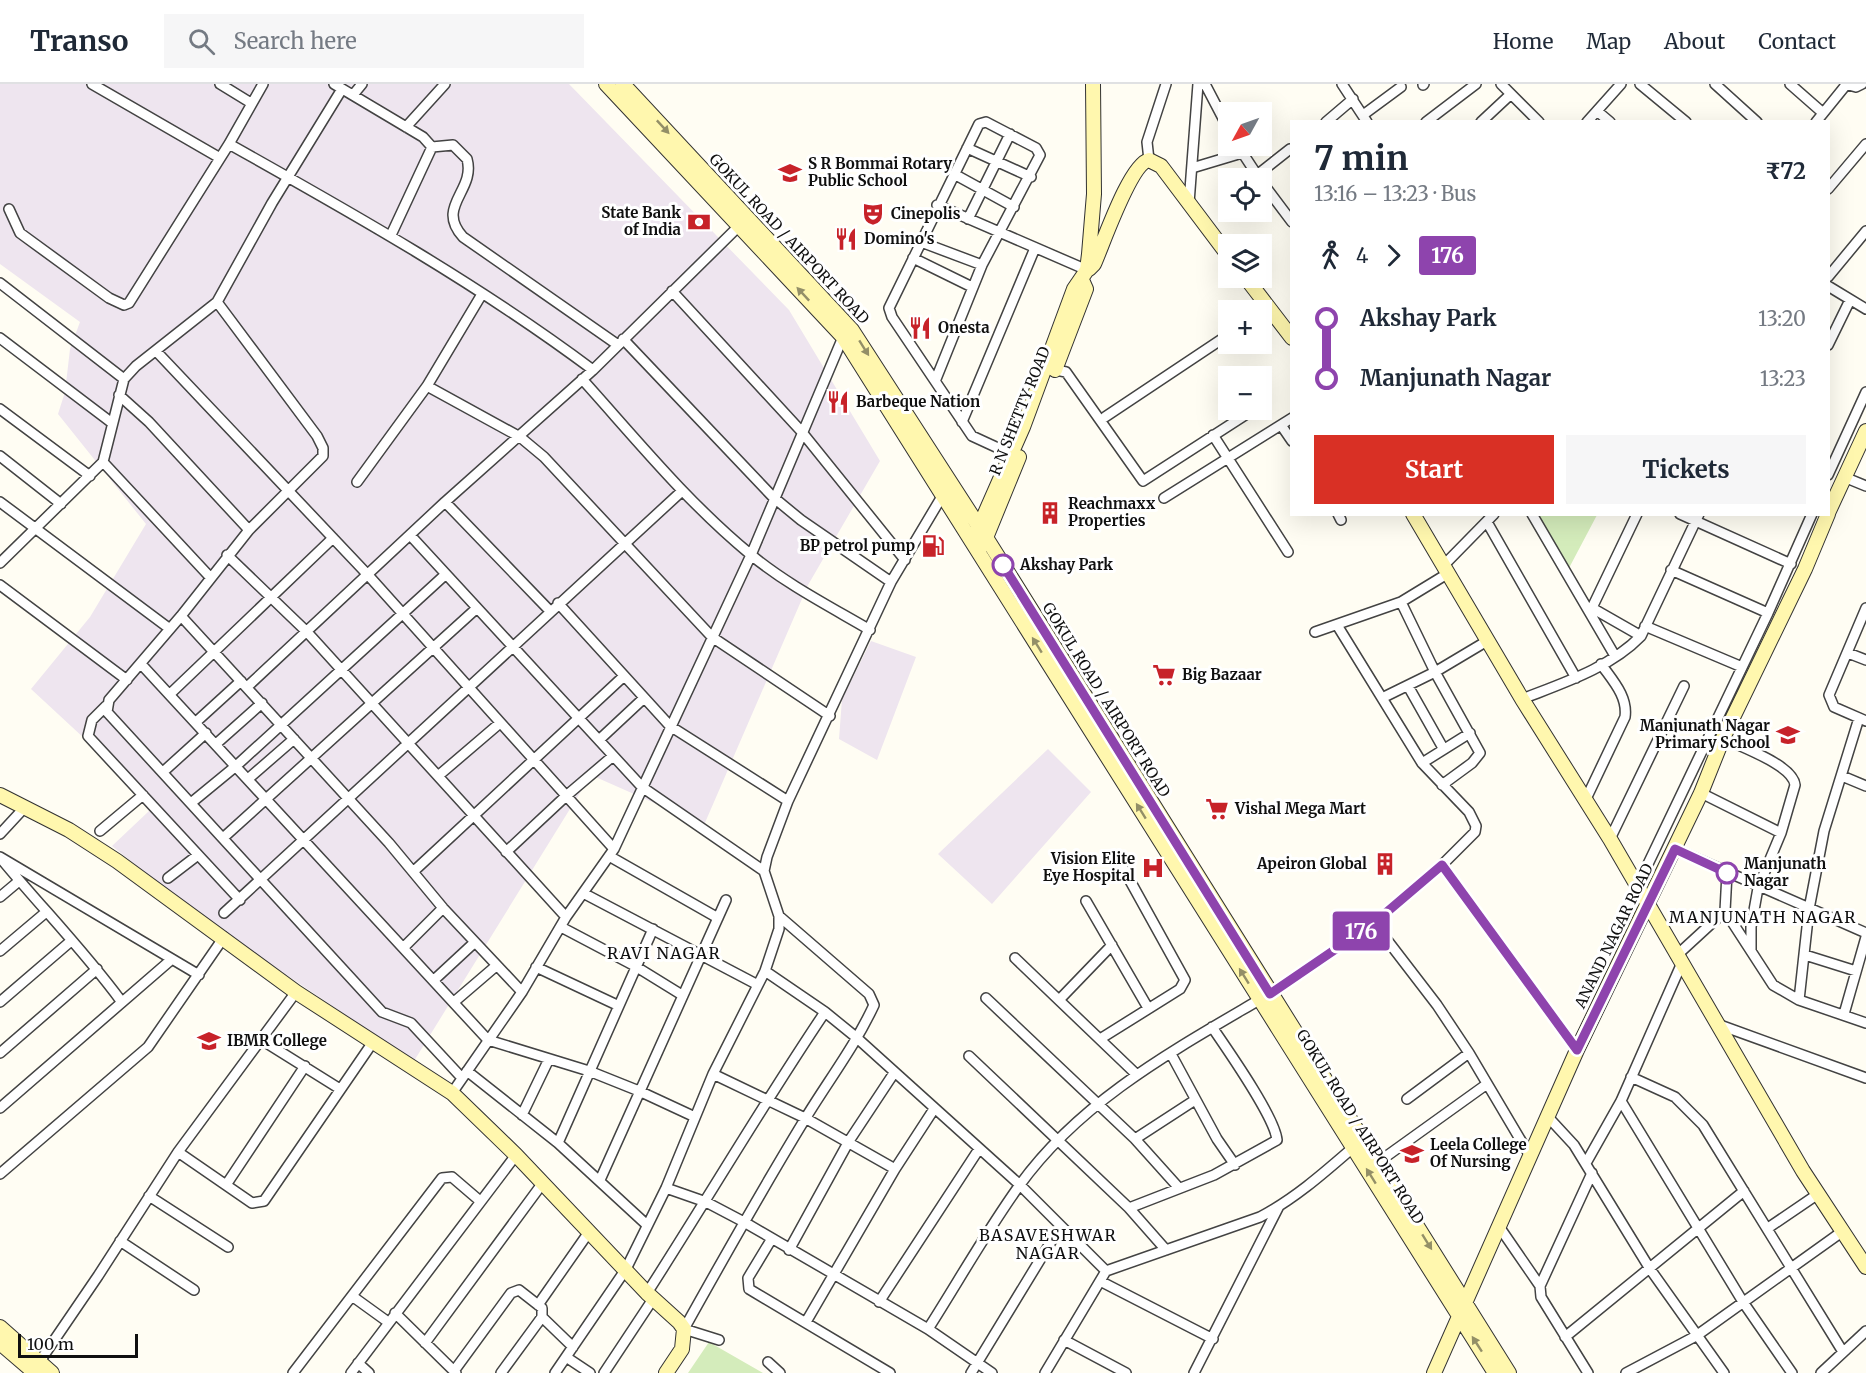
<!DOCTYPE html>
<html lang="en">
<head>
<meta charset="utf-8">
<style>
  body { margin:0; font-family:Merriweather,serif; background:#f6f6f7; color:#1f2937; height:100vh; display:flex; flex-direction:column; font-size:22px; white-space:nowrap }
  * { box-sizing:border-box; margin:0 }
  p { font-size:20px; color:#747a83 }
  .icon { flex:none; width:33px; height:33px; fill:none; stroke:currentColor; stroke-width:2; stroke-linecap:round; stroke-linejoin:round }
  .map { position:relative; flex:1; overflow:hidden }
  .side { position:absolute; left:1290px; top:36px; width:540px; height:396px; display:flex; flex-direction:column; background:#fff; border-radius:0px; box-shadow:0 6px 24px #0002 }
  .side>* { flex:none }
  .badge { padding:0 12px; border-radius:4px; font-size:21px; line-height:39px }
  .needle { width:39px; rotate:230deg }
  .controls { position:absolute; left:1218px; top:18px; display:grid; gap:12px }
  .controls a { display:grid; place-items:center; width:54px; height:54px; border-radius:0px; background:#fff; box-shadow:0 6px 24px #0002; font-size:30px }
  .scale { position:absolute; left:18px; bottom:15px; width:120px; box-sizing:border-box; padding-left:6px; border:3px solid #101010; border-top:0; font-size:16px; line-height:21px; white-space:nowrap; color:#101010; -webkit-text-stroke:4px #fff; paint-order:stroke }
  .map>.badge { position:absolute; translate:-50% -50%; box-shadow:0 0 0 3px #fff }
  .legs { display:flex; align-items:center; gap:9px; height:66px; padding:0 24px; font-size:20px }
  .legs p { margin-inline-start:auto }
  .head { display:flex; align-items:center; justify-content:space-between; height:102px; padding:0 24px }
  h1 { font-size:33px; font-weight:700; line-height:45px }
  .cta { display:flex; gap:12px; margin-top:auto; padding:12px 24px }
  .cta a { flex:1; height:69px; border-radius:0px; background:#d93025; color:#fff; font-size:24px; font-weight:700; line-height:69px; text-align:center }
  .cta a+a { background:#f6f6f7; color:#1f2937 }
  ul { padding:0 24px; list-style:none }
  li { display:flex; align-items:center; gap:21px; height:60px; font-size:22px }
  li i { display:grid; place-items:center; width:9px; height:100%; margin:0 8px; background:currentColor }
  li i::after { content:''; width:15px; height:15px; margin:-8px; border:4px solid; border-radius:50%; background:#fff }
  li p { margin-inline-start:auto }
  li:first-child i { background:linear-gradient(#0000 50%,currentColor 0) }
  li:last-child i { background:linear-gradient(currentColor 50%,#0000 0) }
  header { display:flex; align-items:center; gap:36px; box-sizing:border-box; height:84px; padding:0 30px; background:#fff; border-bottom:2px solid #e0e1e3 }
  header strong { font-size:28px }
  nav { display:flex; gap:33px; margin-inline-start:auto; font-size:21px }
  .search { width:420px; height:54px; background:#f6f6f7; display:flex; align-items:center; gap:15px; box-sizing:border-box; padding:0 21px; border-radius:0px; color:#747a83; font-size:22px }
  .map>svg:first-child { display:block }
  .industrial { fill:#eee5ef }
  .green { fill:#d4ecbb }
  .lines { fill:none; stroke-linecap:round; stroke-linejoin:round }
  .street-casing { stroke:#434343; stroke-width:12 }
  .secondary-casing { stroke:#323232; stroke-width:16 }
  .street { stroke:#fff; stroke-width:9 }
  .secondary { stroke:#fff7ae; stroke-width:14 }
  .oneway { fill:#938f67 }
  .line-1-casing { stroke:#fff; stroke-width:14 }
  .line-1 { stroke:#8e44ad; stroke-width:9 }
  .stop-1-dot { fill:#fff; stroke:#8e44ad; stroke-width:3 }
  .labels { text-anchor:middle; stroke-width:6; stroke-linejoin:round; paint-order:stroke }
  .poi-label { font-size:15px; font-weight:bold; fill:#101010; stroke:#fff; text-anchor:start }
  .street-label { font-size:15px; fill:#101010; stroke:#fff }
  .stop-label { font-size:15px; font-weight:bold; fill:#101010; stroke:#fff; text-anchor:start }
  .neighbourhood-label { font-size:16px; letter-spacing:1.5px; fill:#101010; stroke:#fff }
</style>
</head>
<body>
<header>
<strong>Transo</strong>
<div class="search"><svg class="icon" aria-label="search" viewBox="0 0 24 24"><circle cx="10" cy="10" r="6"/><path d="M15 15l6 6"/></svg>Search here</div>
<nav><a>Home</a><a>Map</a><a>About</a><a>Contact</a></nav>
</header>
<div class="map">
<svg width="1866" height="1289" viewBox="0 0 1866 1289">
  <rect width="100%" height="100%" fill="#fffdf3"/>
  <path class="industrial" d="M0 0H569L789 226 880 377 808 501 704 741 591 691 414 977 202 834 112 762 149 727 99 668 31 605 90 533 146 440 58 330 65 308 70 265 80 238 0 180Z
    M871 557 916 573 877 676 839 655 842 615Z
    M1048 665 1091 708 992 820 938 770Z"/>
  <path class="green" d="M1537 431H1597L1569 484Z
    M709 1258 763 1289H688Z"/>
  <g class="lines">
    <g class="street-casing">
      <path id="street" d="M92 0 220 74
        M220 0 251 19
        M334 0 423 53 432 63 391 151
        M1205 0 1228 44
        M1342 0 1367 38
        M1501 0 1539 38
        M1640 0 1686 38
        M1715 0 1757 38
        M1790 0 1823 29
        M1845 0 1856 3 1862 0
        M1423 1 1424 0
        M353 11 362 0
        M1597 27 1610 38
        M1363 31 1401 3
        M1326 38 1353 15
        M1426 38 1476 0
        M1481 38 1511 10
        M1587 38 1621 0
        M1816 38 1846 1
        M406 43 445 0
        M229 60C354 130 478 200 593 286
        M1238 62 1259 94
        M432 63 453 61 467 75C476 107 435 122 463 153L618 261
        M967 64 1031 93
        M1149 76 1147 58 1166 0
        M1192 84 1242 69
        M954 90 1014 123
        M1257 91 1290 65
        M1262 98 1292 138
        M1828 105 1866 60
        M1189 119 1198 0
        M937 121 1087 186
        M9 125 20 149 109 214 124 221 129 219 229 60 263 0
        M968 135 1010 50
        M921 158 982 181
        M913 174 972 203
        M1828 193 1866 147
        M0 199 124 295 103 378 0 479
        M1828 202 1866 225
        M672 207 801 347 905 476
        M217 218 317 352 323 364V372L249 446 181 532 109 616 107 628 382 928 411 939 462 994
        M0 254 112 339
        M623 255 773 413 801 436 891 498
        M1828 261 1850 216
        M156 267 368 491 614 765
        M1051 285 1066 288 1143 397 1253 326
        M124 295 136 282 217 218 272 119 342 5
        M582 295C636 355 687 418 750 470 786 500 829 522 870 546
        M936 295 982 181 1040 71 1036 64 986 38 979 40 889 224 892 233 972 352 1011 370
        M427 302 520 353 544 373 712 553 830 632
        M119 311 149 338 249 446
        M0 325 90 392
        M1105 333 1228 251
        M962 338 1035 164
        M1281 341 1292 357
        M1213 351 1288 468
        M0 372 61 420
        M103 378 210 493
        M1828 391 1866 308
        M1844 393 1866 402
        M357 398 427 302 482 210
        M1164 414 1292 334
        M0 418 170 545
        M445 418 550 527
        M1338 430 1341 436
        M1532 430 1615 572
        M1680 430 1791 480
        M1487 438 1576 594
        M410 451 642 703 764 787
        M227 471 307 548 566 833
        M1443 482 1494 430
        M1671 486 1768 529
        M0 501 127 596
        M1401 518 1435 588 1480 669 1472 679 1442 701
        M558 519 670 642 788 717
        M1592 524 1641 552
        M1866 524 1829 611 1834 623 1866 637
        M1590 528 1637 430
        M181 532 389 759 443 824 522 908
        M1645 542 1742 583
        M1315 548 1401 518 1447 490
        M1848 569 1866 576
        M141 580 488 956 589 987 639 1007 695 1033
        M1408 602 1443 664
        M247 603 445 418 593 286 742 139
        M170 610 333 454
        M1382 614 1435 588 1487 557
        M1522 615C1563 599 1610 584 1641 552L1699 430
        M106 622 92 636 88 652 240 816
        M196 638 241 597
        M1723 654C1741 663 1793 681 1795 701L1781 749 1758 804 1751 843V867
        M599 656 644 614
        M216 660 262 619
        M1422 679 1470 649
        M163 688 206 649
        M438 692 500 639
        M1842 692 1866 702
        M248 695 294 655
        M1701 709 1781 749
        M1585 717 1625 633C1628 612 1612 596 1601 580
        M191 719 236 682 446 490
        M100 747 143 711
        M0 750 25 723
        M223 754 477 524
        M1610 755 1684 602
        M1675 765 1866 849
        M506 768 566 712 613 672
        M609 772 718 834
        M0 773 199 891
        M3 777C42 824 85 868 121 917
        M1442 781 1577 966
        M414 787 624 592
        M1727 789 1725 827 1773 901 1799 916 1866 939
        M168 794 198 771
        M1637 803 1768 529 1812 430
        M583 809 758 901
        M0 813 19 797
        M1086 817 1148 924
        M224 829 682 407
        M1374 839 1437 921 1469 969 1530 1072
        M561 843 635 882 682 911
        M404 863 443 824
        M0 867 45 829
        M1805 871 1856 887
        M1676 872 1725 827
        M1015 874 1136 990
        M536 883 617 921
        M765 887 825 928 857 954 1020 1101 1106 1187
        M434 896 475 858
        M1270 910 1374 839 1442 781 1475 748 1476 742 1469 728 1422 679 1337 541
        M986 914 1135 1055 1179 1104
        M1060 915 1112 861
        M1799 916 1809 825 1824 747 1859 634
        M0 918 71 857
        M454 918 496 882
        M1844 930 1866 853
        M1717 940 1866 994
        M260 955 340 1005
        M1100 955 1180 905 1185 896 1123 784
        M0 969 97 885
        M1171 970 1217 1055 1235 1081
        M969 972 1129 1124 1166 1166
        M467 987 558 1059 647 1141
        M713 990 805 1034 895 1085
        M1631 993 1675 1013 1703 1041 1843 1268
        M452 1009 522 908 566 833 614 765 751 471 843 253
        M1407 1015 1469 969
        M1621 1017 1743 1218 1792 1289
        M0 1024 172 875
        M522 1031 549 975
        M1549 1034 1574 1061 1650 1185 1724 1289
        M1135 1055 1195 1016
        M558 1059 653 845
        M178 1068 252 1119 264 1117 373 958
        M1377 1079 1487 1000
        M1586 1079 1621 1017 1681 881
        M0 1090 148 963 224 853
        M600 1096 726 816
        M226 1101 305 982
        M666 1104 706 1118 744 1138 928 1245 992 1289
        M149 1112 228 1163
        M1129 1124 1214 1091 1277 1056C1275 1033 1227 965 1212 943
        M1498 1141 1540 1202
        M1768 1144 1818 1110
        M771 1156 748 1194 749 1205 890 1289
        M120 1157 194 1206
        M789 1166 849 1057 894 989
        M1100 1197 1213 1255
        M647 1209C707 1116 763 1020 825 928
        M352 1212 388 1238
        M879 1218 979 1065
        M538 1221 589 1148
        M395 1229 456 1289
        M542 1233 573 1263
        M806 1238 895 1085 934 1025
        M928 1245C958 1198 986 1148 1019 1102 1079 1018 1172 967 1259 916
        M1565 1253 1744 1107
        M719 1256 684 1245C723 1175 763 1104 805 1035 828 997 855 962 874 921L869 910 779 832
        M1064 1256 1126 1289
        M425 1259 542 1100
        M566 1273 590 1289
        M768 1278 780 1289
        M358 1279 369 1289
        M38 1280 98 1192 178 1068 296 908
        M454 1287 511 1209 519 1206 542 1224V1233L501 1289
        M293 1289 442 1094 452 1093 480 1117
        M351 1289 516 1071
        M555 1289 626 1185 666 1104 713 990 765 887 779 845V832L764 787 767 773 788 717 891 498 944 409
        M604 1289 653 1215
        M971 1289 1060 1143
        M1045 1289 1106 1187 1260 1133C1296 1114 1326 1087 1356 1061
        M1194 1289 1279 1122
        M1588 1289 1541 1213 1540 1202 1592 1089
        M1626 1289 1696 1252 1843 1147
        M1821 1289 1866 1247"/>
    </g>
    <g class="secondary-casing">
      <path id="secondary" d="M606 0 843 253 1495 1289
        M623 0 852 246 987 455 1509 1289
        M1089 185 1094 180C1103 160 1130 80 1149 76L1161 82 1228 171
        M1246 194 1292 254
        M1055 286 1086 205 1082 196
        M1828 429 1866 347
        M1413 430 1522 615 1610 755 1803 1087 1866 1183
        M976 450 1023 343 1074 205 1087 186 1089 170 1094 110 1093 0
        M983 461 1019 373
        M0 711 69 746 117 777 296 908 452 1009 516 1071 647 1209 679 1238 684 1245 682 1265 666 1289
        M0 1243 52 1289
        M0 1259 35 1289
        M1434 1289 1577 966 1701 709 1723 654 1805 485 1828 430"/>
    </g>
    <use href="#street" class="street"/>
    <use href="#secondary" class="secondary"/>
  </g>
  <defs><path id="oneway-solid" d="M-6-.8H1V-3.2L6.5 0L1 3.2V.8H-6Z" transform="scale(1.5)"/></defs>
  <g class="oneway">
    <use href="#oneway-solid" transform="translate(663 43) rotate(47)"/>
    <use href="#oneway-solid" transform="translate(803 210) rotate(-133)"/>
    <use href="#oneway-solid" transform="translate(864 264) rotate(58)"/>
    <use href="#oneway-solid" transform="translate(1037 561) rotate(-122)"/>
    <use href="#oneway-solid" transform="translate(1141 727) rotate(-122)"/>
    <use href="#oneway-solid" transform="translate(1244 892) rotate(-122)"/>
    <use href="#oneway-solid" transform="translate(1371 1092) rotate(-122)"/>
    <use href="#oneway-solid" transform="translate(1427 1158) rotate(58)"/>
    <use href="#oneway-solid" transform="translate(1477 1260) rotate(-123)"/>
  </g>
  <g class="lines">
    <g class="line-1-casing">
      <path id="line-1" d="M1003 481 1270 910 1374 839 1442 781 1577 966 1675 765 1727 789"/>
    </g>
    <use href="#line-1" class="line-1"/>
  </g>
  <defs>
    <g id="school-bare" transform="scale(1.8)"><path d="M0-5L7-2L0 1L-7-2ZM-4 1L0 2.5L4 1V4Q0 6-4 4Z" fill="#c72229" stroke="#fff" stroke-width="2.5" paint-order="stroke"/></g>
    <g id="theatre-bare" transform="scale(1.8)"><path d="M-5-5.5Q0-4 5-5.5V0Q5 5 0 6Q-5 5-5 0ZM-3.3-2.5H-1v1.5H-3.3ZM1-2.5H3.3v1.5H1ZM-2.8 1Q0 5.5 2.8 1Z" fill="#c72229" stroke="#fff" stroke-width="2.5" paint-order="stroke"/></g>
    <g id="bank-bare" transform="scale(1.8)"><path d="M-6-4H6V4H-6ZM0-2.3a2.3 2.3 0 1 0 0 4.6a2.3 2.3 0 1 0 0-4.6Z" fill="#c72229" stroke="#fff" stroke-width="2.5" paint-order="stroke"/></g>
    <g id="restaurant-bare" transform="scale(1.8)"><path d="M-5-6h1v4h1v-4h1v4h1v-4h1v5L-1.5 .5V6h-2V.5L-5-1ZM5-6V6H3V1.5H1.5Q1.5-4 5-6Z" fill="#c72229" stroke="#fff" stroke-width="2.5" paint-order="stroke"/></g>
    <g id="building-bare" transform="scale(1.8)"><path d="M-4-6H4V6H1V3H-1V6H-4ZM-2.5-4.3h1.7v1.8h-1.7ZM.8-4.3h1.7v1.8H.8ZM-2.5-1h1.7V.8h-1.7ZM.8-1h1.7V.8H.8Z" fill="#c72229" stroke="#fff" stroke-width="2.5" paint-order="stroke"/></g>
    <g id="fuel-bare" transform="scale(1.8)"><path d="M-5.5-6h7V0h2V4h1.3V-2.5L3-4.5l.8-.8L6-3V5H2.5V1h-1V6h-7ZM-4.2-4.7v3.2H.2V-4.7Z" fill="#c72229" stroke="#fff" stroke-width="2.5" paint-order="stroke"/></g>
    <g id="supermarket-bare" transform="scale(1.8)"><path d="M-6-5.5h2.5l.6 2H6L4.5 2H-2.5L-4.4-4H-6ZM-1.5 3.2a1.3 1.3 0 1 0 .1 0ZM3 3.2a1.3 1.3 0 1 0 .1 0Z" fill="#c72229" stroke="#fff" stroke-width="2.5" paint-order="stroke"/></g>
    <g id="hospital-bare" transform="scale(1.8)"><path d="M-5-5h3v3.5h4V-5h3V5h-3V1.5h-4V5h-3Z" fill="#c72229" stroke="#fff" stroke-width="2.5" paint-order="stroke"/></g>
    <g id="university-bare" transform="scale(1.8)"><path d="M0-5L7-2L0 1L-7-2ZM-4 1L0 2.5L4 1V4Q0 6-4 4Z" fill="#c72229" stroke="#fff" stroke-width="2.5" paint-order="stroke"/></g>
  </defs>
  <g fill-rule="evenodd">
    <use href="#school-bare" x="790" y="89"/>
    <use href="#theatre-bare" x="873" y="130"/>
    <use href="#bank-bare" x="699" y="138"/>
    <use href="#restaurant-bare" x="846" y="155"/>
    <use href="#restaurant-bare" x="920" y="244"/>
    <use href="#restaurant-bare" x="838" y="318"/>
    <use href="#building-bare" x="1050" y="429"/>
    <use href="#fuel-bare" x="933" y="462"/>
    <use href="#supermarket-bare" x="1164" y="591"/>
    <use href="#school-bare" x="1788" y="651"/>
    <use href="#supermarket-bare" x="1217" y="725"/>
    <use href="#building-bare" x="1385" y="780"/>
    <use href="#hospital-bare" x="1153" y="784"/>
    <use href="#university-bare" x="209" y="957"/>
    <use href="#school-bare" x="1412" y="1070"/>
  </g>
  <g class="stop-1-dot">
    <circle cx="1003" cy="481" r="10"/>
    <circle cx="1727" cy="789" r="10"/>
  </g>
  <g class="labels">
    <g class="poi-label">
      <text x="808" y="85">S R Bommai Rotary<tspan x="808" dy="17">Public School</tspan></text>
      <text x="681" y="134" text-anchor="end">State Bank<tspan x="681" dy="17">of India</tspan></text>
      <text x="891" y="135">Cinepolis</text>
      <text x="864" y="160">Domino's</text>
      <text x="938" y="249">Onesta</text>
      <text x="856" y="323">Barbeque Nation</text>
      <text x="1068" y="425">Reachmaxx<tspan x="1068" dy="17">Properties</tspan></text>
      <text x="915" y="467" text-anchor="end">BP petrol pump</text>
      <text x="1182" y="596">Big Bazaar</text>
      <text x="1770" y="647" text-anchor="end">Manjunath Nagar<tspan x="1770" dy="17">Primary School</tspan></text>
      <text x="1235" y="730">Vishal Mega Mart</text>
      <text x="1135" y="780" text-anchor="end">Vision Elite<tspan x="1135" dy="17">Eye Hospital</tspan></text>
      <text x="1367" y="785" text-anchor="end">Apeiron Global</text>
      <text x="227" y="962">IBMR College</text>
      <text x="1430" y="1066">Leela College<tspan x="1430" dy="17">Of Nursing</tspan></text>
    </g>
    <g class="street-label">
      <text transform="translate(789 155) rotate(47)" y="5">GOKUL ROAD / AIRPORT ROAD</text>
      <text transform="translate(1020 327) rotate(-68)" y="5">R N SHETTY ROAD</text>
      <text transform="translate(1106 616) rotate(58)" y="5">GOKUL ROAD / AIRPORT ROAD</text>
      <text transform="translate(1614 852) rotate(-64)" y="5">ANAND NAGAR ROAD</text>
      <text transform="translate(1360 1043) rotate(58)" y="5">GOKUL ROAD / AIRPORT ROAD</text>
    </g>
    <g class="stop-label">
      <text x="1020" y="486">Akshay Park</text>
      <text x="1744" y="785">Manjunath<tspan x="1744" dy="17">Nagar</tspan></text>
    </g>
    <g class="neighbourhood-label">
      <text x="1763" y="839">MANJUNATH NAGAR</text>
      <text x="664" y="875">RAVI NAGAR</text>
      <text x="1048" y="1157">BASAVESHWAR<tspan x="1048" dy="18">NAGAR</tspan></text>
    </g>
  </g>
</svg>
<div class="controls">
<a><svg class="needle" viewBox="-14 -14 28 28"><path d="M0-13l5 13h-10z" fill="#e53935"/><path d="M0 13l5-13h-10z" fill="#747a83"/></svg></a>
<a><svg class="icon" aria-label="locate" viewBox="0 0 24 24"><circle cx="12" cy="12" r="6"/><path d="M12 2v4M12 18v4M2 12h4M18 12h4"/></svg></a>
<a><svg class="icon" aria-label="layers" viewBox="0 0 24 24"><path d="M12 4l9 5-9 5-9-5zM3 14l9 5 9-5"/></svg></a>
<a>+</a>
<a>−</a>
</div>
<div class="scale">100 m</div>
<b class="badge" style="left:1361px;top:847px;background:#8e44ad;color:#fff">176</b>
<section class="side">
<div class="head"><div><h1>7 min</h1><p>13:16 – 13:23 · Bus</p></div><b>₹72</b></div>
<div class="legs"><svg class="icon" aria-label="walk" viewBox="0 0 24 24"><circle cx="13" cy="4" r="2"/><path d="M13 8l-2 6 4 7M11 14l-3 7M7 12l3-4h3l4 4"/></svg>4<svg class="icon" aria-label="forward" viewBox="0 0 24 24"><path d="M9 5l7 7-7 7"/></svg><b class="badge" style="background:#8e44ad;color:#fff">176</b></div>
<ul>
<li><i style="color:#8e44ad"></i><b>Akshay Park</b><p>13:20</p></li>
<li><i style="color:#8e44ad"></i><b>Manjunath Nagar</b><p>13:23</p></li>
</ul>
<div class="cta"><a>Start</a><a>Tickets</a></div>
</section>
</div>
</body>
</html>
